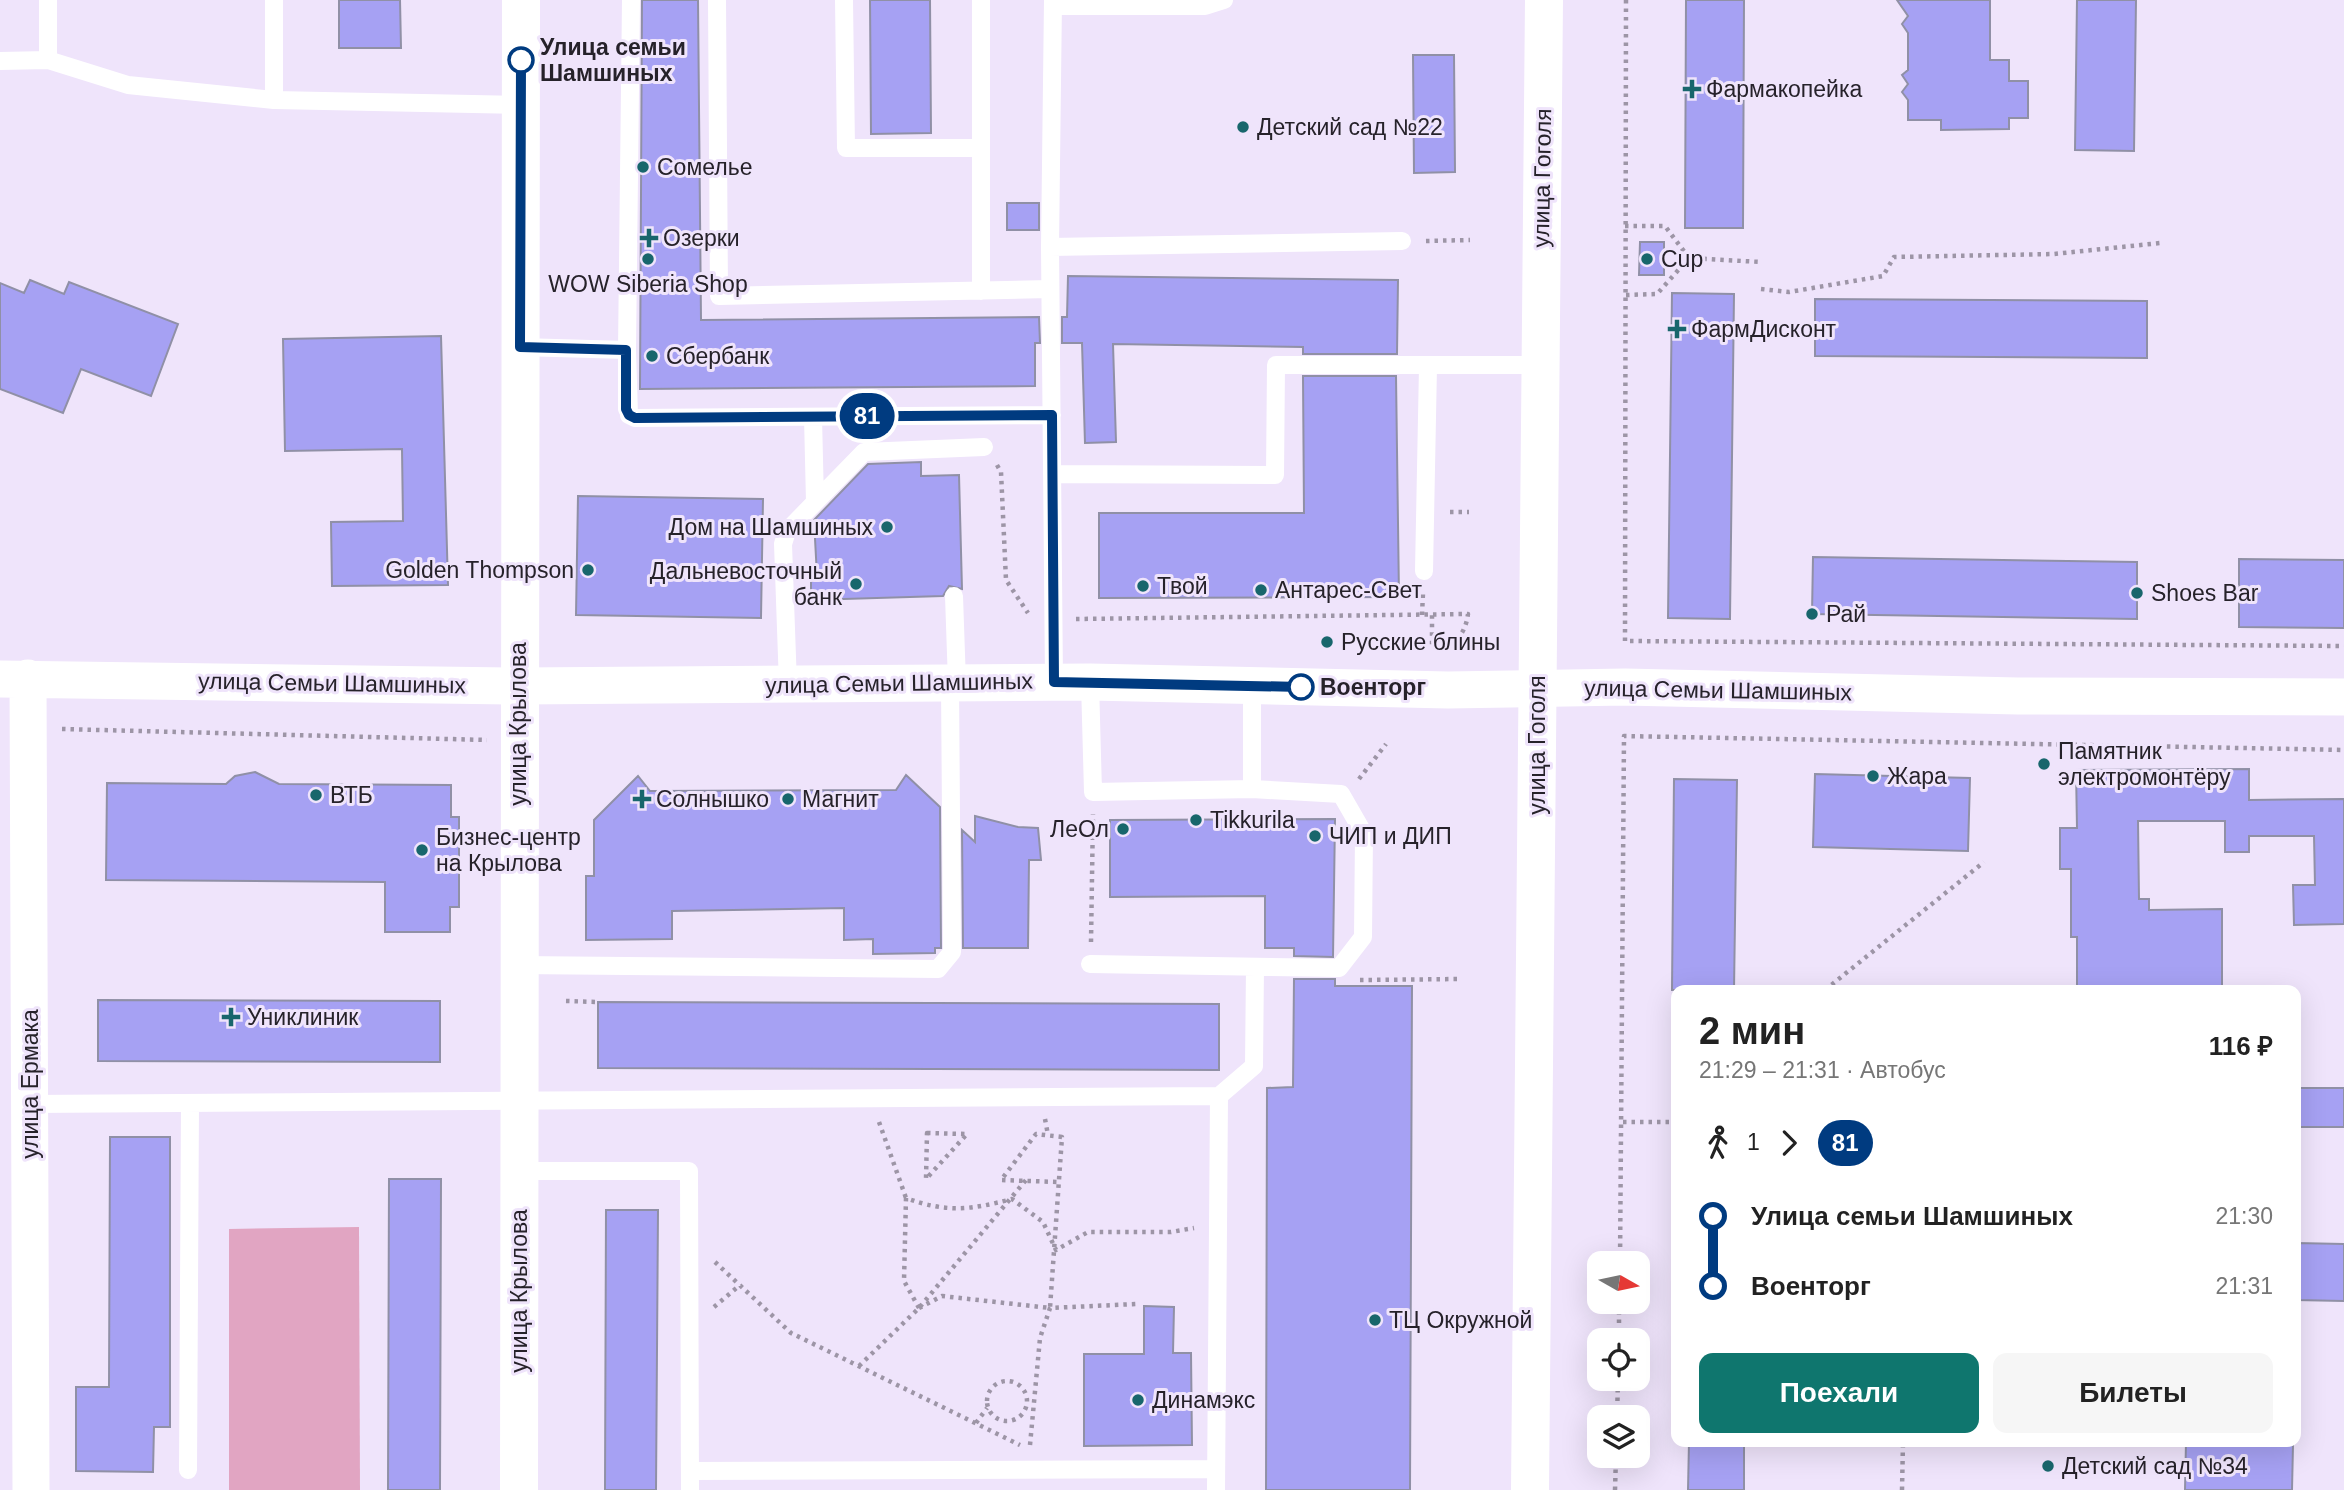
<!DOCTYPE html>
<html lang="ru">
<head>
<meta charset="utf-8">
<style>
  body { margin:0; font-family:Arial,sans-serif; background:#f6f6f6; color:#222; height:100vh; display:flex; flex-direction:column; font-size:26px; white-space:nowrap }
  * { box-sizing:border-box; margin:0 }
  p { font-size:23px; color:#767676 }
  .icon { flex:none; width:38px; height:38px; fill:none; stroke:currentColor; stroke-width:2; stroke-linecap:round; stroke-linejoin:round }
  .map { position:relative; flex:1; overflow:hidden }
  .drawer { position:absolute; left:1671px; top:985px; width:630px; height:462px; display:flex; flex-direction:column; background:#fff; border-radius:14px; box-shadow:0 7px 28px #0002 }
  .drawer>* { flex:none }
  .badge { padding:0 14px; border-radius:23px; font-size:24px; line-height:46px }
  .needle { width:46px; rotate:99deg }
  .buttons { position:absolute; left:1587px; top:1251px; display:grid; gap:14px }
  .buttons a { display:grid; place-items:center; width:63px; height:63px; border-radius:14px; background:#fff; box-shadow:0 7px 28px #0002; font-size:35px }
  .map>.badge { position:absolute; translate:-50% -50%; box-shadow:0 0 0 4px #fff }
  .legs { display:flex; align-items:center; gap:10px; height:77px; padding:0 28px; font-size:23px }
  .legs p { margin-inline-start:auto }
  .overview { display:flex; align-items:center; justify-content:space-between; height:119px; padding:0 28px }
  h1 { font-size:38px; font-weight:700; line-height:52px }
  .button { display:flex; gap:14px; margin-top:auto; padding:14px 28px }
  .button a { flex:1; height:80px; border-radius:14px; background:#0f766e; color:#fff; font-size:28px; font-weight:700; line-height:80px; text-align:center }
  .button a+a { background:#f6f6f6; color:#222 }
  ul { padding:0 28px; list-style:none }
  li { display:flex; align-items:center; gap:24px; height:70px; font-size:26px }
  li i { display:grid; place-items:center; width:10px; height:100%; margin:0 9px; background:currentColor }
  li i::after { content:''; width:18px; height:18px; margin:-9px; border:5px solid; border-radius:50%; background:#fff }
  li p { margin-inline-start:auto }
  li:first-child i { background:linear-gradient(#0000 50%,currentColor 0) }
  li:last-child i { background:linear-gradient(currentColor 50%,#0000 0) }
  .map>svg:first-child { display:block }
  .green { fill:#e1a5c2 }
  .building { fill:#a6a1f3; stroke:#9090a6; stroke-width:2 }
  .lines { fill:none; stroke-linecap:round; stroke-linejoin:round }
  .path { stroke:#9d95a6; stroke-width:4.5; stroke-dasharray:3.5 5; stroke-linecap:butt }
  .lane { stroke:#fff; stroke-width:18 }
  .street { stroke:#fff; stroke-width:37 }
  .secondary { stroke:#fff; stroke-width:38 }
  .line-1-casing { stroke:#fff; stroke-width:16 }
  .line-1 { stroke:#003b80; stroke-width:10 }
  .stop-1-dot { fill:#fff; stroke:#003b80; stroke-width:3.5 }
  .poi-dot { fill:#18666c; stroke:#efe4fb; stroke-width:2.5 }
  .labels { text-anchor:middle; stroke-width:6; stroke-linejoin:round; paint-order:stroke }
  .stop-label { font-size:23px; font-weight:bold; fill:#26222a; stroke:#efe4fb; text-anchor:start }
  .poi-label { font-size:23px; fill:#26222a; stroke:#efe4fb; text-anchor:start }
  .street-label { font-size:23px; fill:#26222a; stroke:#efe4fb }
</style>
</head>
<body>
<div class="map">
<svg width="2344" height="1490" viewBox="0 0 2344 1490">
  <rect width="100%" height="100%" fill="#efe4fb"/>
  <path class="green" d="M359 1227 360 1490H229V1229Z"/>
  <path class="building" d="M339 0H400L401 48H339Z
    M642 0H698L701 320 1039 317 1040 343H1035V386L640 389Z
    M870 0H930L931 133 871 134Z
    M1686 0H1744L1743 228H1685Z
    M1897 0H1990V60H2009V81H2028V118H2009V129L1941 130V120H1908V100L1902 92 1908 84 1902 75 1908 70V33L1902 24 1908 16Z
    M2077 0H2136L2134 151 2075 150Z
    M1413 55H1454L1455 172 1414 173Z
    M1007 203H1039V230H1007Z
    M1640 242H1664V275H1639Z
    M1068 276 1398 280 1397 354H1303V347L1113 344 1116 442 1085 443 1082 343H1062V317H1067Z
    M30 280 64 294 69 282 178 324 151 396 81 369 63 413 0 389V283L24 293Z
    M1672 293 1734 294 1730 619 1668 618Z
    M1815 299 2147 301V358L1815 356Z
    M441 336 448 585 332 586 331 522 403 521 402 449 285 451 283 339Z
    M1303 376H1396L1399 597 1099 598V513H1304Z
    M921 462V476L959 475 962 589 949 586 943 596 811 600V582L817 576 814 520 868 464Z
    M578 496 763 499 761 618 576 615Z
    M1813 557 2137 562V619L1812 614Z
    M2239 559 2344 560V628L2239 627Z
    M2249 769V800L2344 799V924L2294 925 2293 885H2315L2314 836H2249V852H2225V821H2138L2139 899H2149V910L2222 909V990H2077V937H2071V869H2060V828H2077L2076 770Z
    M255 772 279 784 451 785V817H459V907H450V932H385V882L106 880 107 783 226 784 235 776Z
    M1815 774 1970 778 1968 851 1813 847Z
    M906 775 940 807 941 948H935V953L873 954V939L844 940V908L672 911V939L586 940V876H594V820L638 776 650 791 896 790Z
    M1674 779 1737 780 1734 990H1672Z
    M975 816 1018 827 1038 828 1041 860H1029L1028 948H963L962 830 975 842Z
    M1335 819 1333 957 1294 956V948H1265V896L1110 897V820Z
    M1294 979H1335V986H1412L1410 1490H1266L1267 1088 1293 1087Z
    M98 1000 440 1001V1062L98 1061Z
    M598 1002 1219 1004V1070L598 1068Z
    M2296 1088H2344V1127H2296Z
    M110 1137H170V1427H154L153 1472 76 1471V1387H109Z
    M389 1179H441L440 1490H388Z
    M606 1210H658L656 1490H605Z
    M2296 1243 2344 1244V1301L2296 1300Z
    M1144 1306 1174 1307 1173 1353H1191L1192 1445 1084 1446V1354H1144Z
    M1689 1442H1744V1490H1688Z
    M2186 1442 2293 1445 2292 1490H2185Z"/>
  <g class="lines">
    <path class="path" d="M1626 0 1625 641 2344 646
      M1625 226H1665L1689 258
      M1426 241 1470 240
      M1761 289 1789 292 1883 276 1894 257 2054 254 2160 243
      M1626 295 1657 294 1689 258 1761 262
      M997 465 1001 472 1006 580 1028 613
      M1450 512H1469
      M1422 615 1423 593
      M1076 619 1468 614C1465 636 1454 646 1432 648V615
      M62 729 487 740
      M1359 779 1386 744
      M1091 942 1093 814
      M1360 980 1461 979
      M1825 990 1984 862
      M566 1001 598 1002
      M1045 1119 1048 1135
      M879 1122 906 1198
      M1623 1122H1676
      M927 1133 967 1134 926 1179Z
      M715 1262 791 1333 1020 1445
      M1620 1264 1624 736 2344 750
      M714 1307 740 1285
      M919 1308 904 1281 906 1198C947 1213 970 1210 1012 1199L1043 1222 1056 1250 1088 1232H1171L1194 1228
      M919 1308 942 1296 1050 1308 1062 1137 1036 1134 1001 1180 1058 1182
      M1619 1340V1302
      M859 1366 919 1308 1026 1180
      M987 1401a20 20 0 1 1 40 0a20 20 0 1 1-40 0Z
      M1617 1418 1618 1379
      M976 1423 987 1408
      M1030 1445 1040 1338 1050 1308 1136 1304
      M1615 1490 1616 1456
      M1902 1490 1903 1442"/>
    <path class="lane" d="M48 0V60
      M274 0V100
      M631 0 627 350 629 415 635 418 1052 415
      M717 0 719 296 1050 289
      M844 0 846 148H981
      M1053 0 1050 247 1054 682
      M1053 6H1205L1224 0
      M0 61 48 60 128 85 274 100 520 105
      M1050 247 1402 241
      M981 291V0
      M520 347 627 350
      M813 417 815 502
      M1052 474 1275 475 1276 365H1540
      M1424 571 1428 366
      M954 596 957 683
      M1090 682 1093 792 1252 789
      M788 685 783 544 787 531 864 452 984 447
      M1090 964 1339 968 1363 937 1364 834 1341 794 1252 789V686
      M517 965 938 969 952 952 950 683
      M30 1104 1219 1096
      M518 1171H689L690 1490
      M188 1470 190 1103
      M691 1471 1216 1469
      M1216 1490 1219 1096 1254 1066 1255 967"/>
    <path class="street" d="M28 678 31 1490
      M0 679 518 686 1090 682 1448 690 1625 687 2018 696 2344 697"/>
    <path class="secondary" d="M519 1490 521 0
      M1530 1490 1544 0"/>
  </g>
  <g class="lines">
    <g class="line-1-casing">
      <path id="line-1" d="M521 60 520 347 626 350V409L629 415 635 418 1052 415 1054 682 1301 687"/>
    </g>
    <use href="#line-1" class="line-1"/>
  </g>
  <g class="stop-1-dot">
    <circle cx="521" cy="60" r="12"/>
    <circle cx="1301" cy="687" r="12"/>
  </g>
  <g class="poi-dot">
    <path d="M1688.5 78.5h7v7h7v7h-7v7h-7v-7h-7v-7h7z"/>
    <circle cx="1243" cy="127" r="7"/>
    <circle cx="643" cy="167" r="7"/>
    <path d="M645.5 227.5h7v7h7v7h-7v7h-7v-7h-7v-7h7z"/>
    <circle cx="648" cy="259" r="7"/>
    <circle cx="1647" cy="259" r="7"/>
    <path d="M1673.5 318.5h7v7h7v7h-7v7h-7v-7h-7v-7h7z"/>
    <circle cx="652" cy="356" r="7"/>
    <circle cx="887" cy="527" r="7"/>
    <circle cx="588" cy="570" r="7"/>
    <circle cx="856" cy="584" r="7"/>
    <circle cx="1143" cy="586" r="7"/>
    <circle cx="1261" cy="590" r="7"/>
    <circle cx="2137" cy="593" r="7"/>
    <circle cx="1812" cy="614" r="7"/>
    <circle cx="1327" cy="642" r="7"/>
    <circle cx="2044" cy="764" r="7"/>
    <circle cx="1873" cy="776" r="7"/>
    <circle cx="316" cy="795" r="7"/>
    <path d="M638.5 788.5h7v7h7v7h-7v7h-7v-7h-7v-7h7z"/>
    <circle cx="788" cy="799" r="7"/>
    <circle cx="1196" cy="820" r="7"/>
    <circle cx="1123" cy="829" r="7"/>
    <circle cx="1315" cy="836" r="7"/>
    <circle cx="422" cy="850" r="7"/>
    <path d="M227.5 1006.5h7v7h7v7h-7v7h-7v-7h-7v-7h7z"/>
    <circle cx="1375" cy="1320" r="7"/>
    <circle cx="1138" cy="1400" r="7"/>
    <circle cx="2048" cy="1466" r="7"/>
  </g>
  <g class="labels">
    <g class="stop-label">
      <text x="540" y="55">Улица семьи<tspan x="540" dy="26">Шамшиных</tspan></text>
      <text x="1320" y="695">Военторг</text>
    </g>
    <g class="poi-label">
      <text x="1706" y="97">Фармакопейка</text>
      <text x="1257" y="135">Детский сад №22</text>
      <text x="657" y="175">Сомелье</text>
      <text x="663" y="246">Озерки</text>
      <text x="1661" y="267">Cup</text>
      <text x="648" y="292" text-anchor="middle">WOW Siberia Shop</text>
      <text x="1691" y="337">ФармДисконт</text>
      <text x="666" y="364">Сбербанк</text>
      <text x="873" y="535" text-anchor="end">Дом на Шамшиных</text>
      <text x="574" y="578" text-anchor="end">Golden Thompson</text>
      <text x="842" y="579" text-anchor="end">Дальневосточный<tspan x="842" dy="26">банк</tspan></text>
      <text x="1157" y="594">Твой</text>
      <text x="1275" y="598">Антарес-Свет</text>
      <text x="2151" y="601">Shoes Bar</text>
      <text x="1826" y="622">Рай</text>
      <text x="1341" y="650">Русские блины</text>
      <text x="2058" y="759">Памятник<tspan x="2058" dy="26">электромонтёру</tspan></text>
      <text x="1887" y="784">Жара</text>
      <text x="330" y="803">ВТБ</text>
      <text x="656" y="807">Солнышко</text>
      <text x="802" y="807">Магнит</text>
      <text x="1210" y="828">Tikkurila</text>
      <text x="1109" y="837" text-anchor="end">ЛеОл</text>
      <text x="1329" y="844">ЧИП и ДИП</text>
      <text x="436" y="845">Бизнес-центр<tspan x="436" dy="26">на Крылова</tspan></text>
      <text x="247" y="1025">Униклиник</text>
      <text x="1389" y="1328">ТЦ Окружной</text>
      <text x="1152" y="1408">Динамэкс</text>
      <text x="2062" y="1474">Детский сад №34</text>
    </g>
    <g class="street-label">
      <text transform="translate(1542 178) rotate(-89)" y="8">улица Гоголя</text>
      <text transform="translate(332 683) rotate(1)" y="8">улица Семьи Шамшиных</text>
      <text transform="translate(899 683) rotate(-1)" y="8">улица Семьи Шамшиных</text>
      <text transform="translate(1718 690) rotate(1)" y="8">улица Семьи Шамшиных</text>
      <text transform="translate(518 724) rotate(-90)" y="8">улица Крылова</text>
      <text transform="translate(1537 745) rotate(-90)" y="8">улица Гоголя</text>
      <text transform="translate(30 1084) rotate(-90)" y="8">улица Ермака</text>
      <text transform="translate(519 1291) rotate(-90)" y="8">улица Крылова</text>
    </g>
  </g>
</svg>
<div class="buttons">
<a><svg class="needle" viewBox="-14 -14 28 28"><path d="M0-13l5 13h-10z" fill="#e53935"/><path d="M0 13l5-13h-10z" fill="#767676"/></svg></a>
<a><svg class="icon" aria-label="locate" viewBox="0 0 24 24"><circle cx="12" cy="12" r="6"/><path d="M12 2v4M12 18v4M2 12h4M18 12h4"/></svg></a>
<a><svg class="icon" aria-label="layers" viewBox="0 0 24 24"><path d="M12 4l9 5-9 5-9-5zM3 14l9 5 9-5"/></svg></a>
</div>
<b class="badge" style="left:867px;top:416px;background:#003b80;color:#fff">81</b>
<section class="drawer">
<div class="overview"><div><h1>2 мин</h1><p>21:29 – 21:31 · Автобус</p></div><b>116 ₽</b></div>
<div class="legs"><svg class="icon" aria-label="walk" viewBox="0 0 24 24"><circle cx="13" cy="4" r="2"/><path d="M13 8l-2 6 4 7M11 14l-3 7M7 12l3-4h3l4 4"/></svg>1<svg class="icon" aria-label="forward" viewBox="0 0 24 24"><path d="M9 5l7 7-7 7"/></svg><b class="badge" style="background:#003b80;color:#fff">81</b></div>
<ul>
<li><i style="color:#003b80"></i><b>Улица семьи Шамшиных</b><p>21:30</p></li>
<li><i style="color:#003b80"></i><b>Военторг</b><p>21:31</p></li>
</ul>
<div class="button"><a>Поехали</a><a>Билеты</a></div>
</section>
</div>
</body>
</html>
